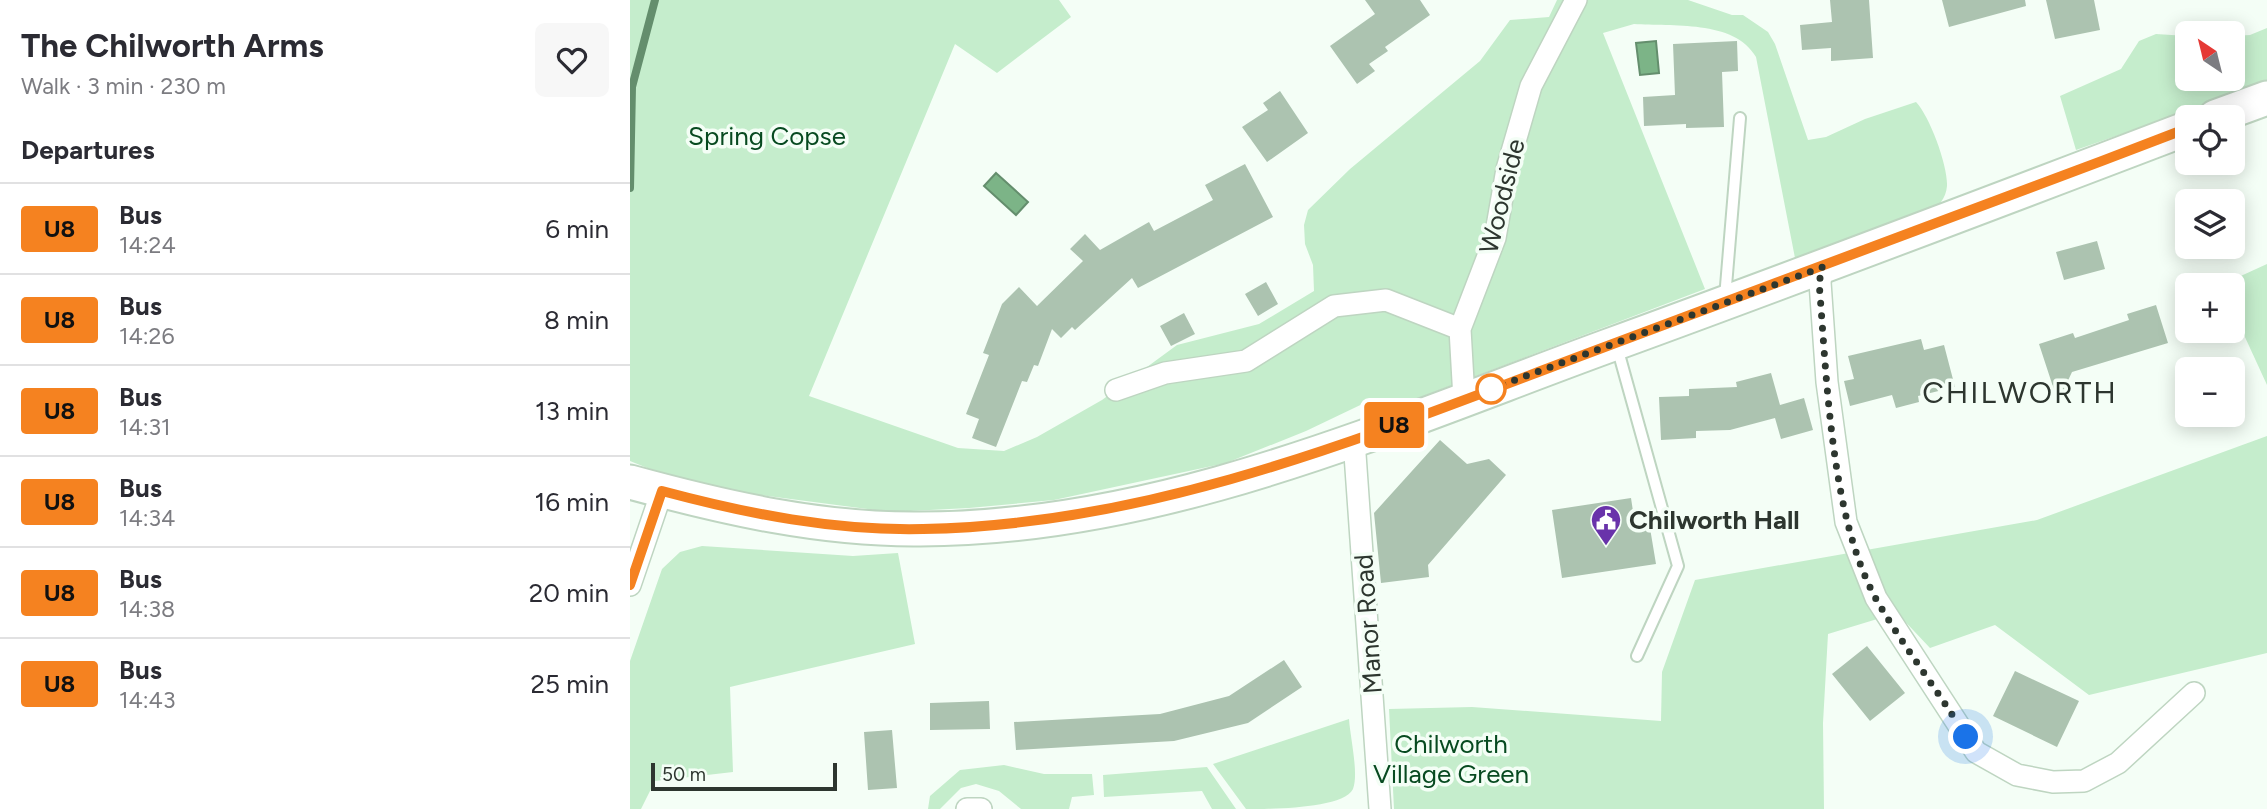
<!DOCTYPE html>
<html lang="en">
<head>
<meta charset="utf-8">
<style>
  body { margin:0; font-family:Figtree,sans-serif; background:#f7f7f7; color:#2b2b33; height:100vh; display:flex; flex-direction:column; font-size:26px; white-space:nowrap }
  * { box-sizing:border-box; margin:0 }
  p { font-size:23px; color:#7c7c81 }
  .icon { flex:none; width:38px; height:38px; fill:none; stroke:currentColor; stroke-width:2; stroke-linecap:round; stroke-linejoin:round }
  .map { position:relative; flex:1; overflow:hidden }
  .sheet { display:flex; flex-direction:column; background:#fff; width:630px }
  .sheet>* { flex:none }
  .badge { padding:0 14px; border-radius:5px; font-size:24px; line-height:46px }
  .needle { width:46px; rotate:325deg }
  .tools { position:absolute; left:1545px; top:21px; display:grid; gap:14px }
  .tools a { display:grid; place-items:center; width:70px; height:70px; border-radius:10px; background:#fff; box-shadow:0 4px 18px #0003; font-size:35px }
  .scale { position:absolute; left:21px; bottom:18px; width:186px; box-sizing:border-box; padding-left:7px; border:4px solid #2d362f; border-top:0; font-size:19px; line-height:24px; white-space:nowrap; color:#2d362f; -webkit-text-stroke:5px #f4fef6; paint-order:stroke }
  .you { position:absolute; width:35px; height:35px; margin:-18px; border:5px solid #fff; border-radius:50%; background:#1a73e8; box-shadow:0 0 0 10px #1a73e833 }
  .map>.badge { position:absolute; translate:-50% -50%; box-shadow:0 0 0 4px #fff }
  h2 { padding:0 21px; font-size:26px; line-height:63px }
  .round { display:grid; place-items:center; flex:none; width:74px; height:74px; border-radius:10px; background:#f7f7f7 }
  .overview { display:flex; align-items:center; justify-content:space-between; height:119px; padding:0 21px }
  h1 { font-size:33px; font-weight:700; line-height:52px }
  ul { padding:0; list-style:none }
  li { display:flex; align-items:center; gap:21px; height:91px; padding:0 21px; border-top:2px solid #e1e1e2 }
  li div { flex:1 }
  li b { display:block; font-size:26px }
  li em { font-style:normal }
  li .badge { min-width:77px; font-weight:700; text-align:center }
  main { display:flex; flex:1; min-height:0 }
  .map>svg:first-child { display:block }
  .green { fill:#c5edcc }
  .water { fill:#7cb487; stroke:#648e6d; stroke-width:2 }
  .lines { fill:none; stroke-linecap:round; stroke-linejoin:round }
  .stream { stroke:#648e6d; stroke-width:8 }
  .building { fill:#acc3b0 }
  .service-casing { stroke:#bed5c1; stroke-width:14 }
  .minor-casing { stroke:#bed5c1; stroke-width:24 }
  .primary-casing { stroke:#bed5c1; stroke-width:37 }
  .service { stroke:#fff; stroke-width:10 }
  .minor { stroke:#fff; stroke-width:21 }
  .primary { stroke:#fff; stroke-width:33 }
  .line-casing { stroke:#fff; stroke-width:16 }
  .line { stroke:#f58220; stroke-width:10 }
  .walk { stroke:#2d362f; stroke-width:7; stroke-dasharray:0 12.6 }
  .stop-dot { fill:#fff; stroke:#f58220; stroke-width:3.5 }
  .labels { text-anchor:middle; stroke-width:7; stroke-linejoin:round; paint-order:stroke }
  .park-label { font-size:26px; fill:#074a20; stroke:#f4fef6 }
  .street-label { font-size:26px; fill:#2d362f; stroke:#f4fef6 }
  .poi-label { font-size:26px; font-weight:bold; fill:#2d362f; stroke:#f4fef6; text-anchor:start }
  .quarter-label { font-size:30px; letter-spacing:2px; fill:#2d362f; stroke:#f4fef6 }
</style>
</head>
<body>
<main>
<section class="sheet">
<div class="overview"><div><h1>The Chilworth Arms</h1><p>Walk · 3 min · 230 m</p></div><a class="round"><svg class="icon" aria-label="heart" viewBox="0 0 24 24"><path d="M12 20l-8-8c-3-5 5-10 8-4 3-6 11-1 8 4z"/></svg></a></div>
<h2>Departures</h2>
<ul>
<li><span class="badge" style="background:#f58220;color:#111">U8</span><div><b>Bus</b><p>14:24</p></div><em>6 min</em></li>
<li><span class="badge" style="background:#f58220;color:#111">U8</span><div><b>Bus</b><p>14:26</p></div><em>8 min</em></li>
<li><span class="badge" style="background:#f58220;color:#111">U8</span><div><b>Bus</b><p>14:31</p></div><em>13 min</em></li>
<li><span class="badge" style="background:#f58220;color:#111">U8</span><div><b>Bus</b><p>14:34</p></div><em>16 min</em></li>
<li><span class="badge" style="background:#f58220;color:#111">U8</span><div><b>Bus</b><p>14:38</p></div><em>20 min</em></li>
<li><span class="badge" style="background:#f58220;color:#111">U8</span><div><b>Bus</b><p>14:43</p></div><em>25 min</em></li>
</ul>
</section>
<div class="map">
<svg width="1637" height="809" viewBox="0 0 1637 809">
  <rect width="100%" height="100%" fill="#f4fef6"/>
  <path class="green" d="M0 0H429L441 17 367 73 325 44 179 396 328 448 374 451 407 437 472 400 547 345 629 324 684 291 683 265 675 244 674 225 678 210 720 169 850 61 880 20 919 17 927 0H1058L1102 15H1113L1138 32 1145 44 1178 140 1196 137 1235 119 1286 102C1300 117 1318 166 1317 186 1316 199 1308 206 1299 214L1165 258 1126 57C1104 19 1041 27 1004 24L973 33 1075 289 754 411 745 398 676 431 596 463 424 500 339 508 260 512 62 486 0 461Z
    M1637 28V83L1446 150 1430 96 1491 69 1509 41 1526 34 1557 36 1558 79H1603V36L1620 35Z
    M1637 264V385L1603 311V285H1591Z
    M1637 436V653L1459 695 1365 625 1300 648 1267 613 1198 634 1193 723 1194 809H764L759 709 842 707 1031 721 1032 672 1065 580 1407 520Z
    M72 546 223 556 268 553 285 644 100 687 103 772 25 781 11 809H0V661L32 569 50 552Z
    M719 719C720 736 729 774 723 789 713 809 640 809 616 809L583 764Z
    M374 765 414 774H462L464 795 442 797 439 809H391L369 791 346 784 331 788 310 809H298L300 796 330 770Z
    M577 767 606 809H582L572 791 474 797 473 775Z"/>
  <path class="water" d="M1026 41 1029 73 1010 75 1006 43Z
    M366 173 398 202 386 215 354 186Z"/>
  <g class="lines">
    <path class="stream" d="M0 188 2 87 25 0"/>
  </g>
  <path class="building" d="M735 0H790L800 15 755 47 758 51 739 64 745 71 727 84 700 46 745 14Z
    M1200 0H1239L1243 58 1201 61V48L1172 50 1170 25 1202 22Z
    M1312 0H1395L1396 6 1319 27Z
    M1416 0H1464L1470 30 1425 39Z
    M1107 41 1108 71 1092 72 1094 127 1056 128V124L1014 126 1013 97 1045 95 1043 44Z
    M650 91 678 133 637 162 612 127 638 110 633 103Z
    M615 164 643 217 508 288 502 278 445 330 442 327 431 338 422 329 408 366 404 365 397 382 392 381 366 447 342 438 349 419 336 414 359 355 353 353 372 304 389 287 407 306 453 261 440 249 455 234 470 250 519 222 524 231 583 200 575 185Z
    M1467 241 1475 269 1434 280 1426 252Z
    M636 282 648 304 628 316 615 294Z
    M1526 305 1538 343 1442 372 1428 402 1409 344 1443 333 1445 338 1499 320 1497 314Z
    M554 313 565 334 541 346 530 326Z
    M1291 339 1294 350 1314 345 1325 387 1288 396 1289 402 1266 408 1262 395 1220 406 1214 381 1224 379 1218 356Z
    M1141 373 1150 405 1174 398 1183 430 1151 439 1145 418 1100 430 1066 431V438L1031 440 1029 397 1059 396V389L1107 387 1106 382Z
    M810 440 837 464 859 459 876 475 798 565 799 577 751 583 744 513Z
    M1001 498 1006 531 1020 528 1026 564 932 578 922 510Z
    M1237 646 1275 693 1240 721 1202 674Z
    M654 660 672 687 618 723 544 741 386 750 384 722 530 714 599 696Z
    M1385 671 1449 701 1427 747 1363 716Z
    M359 701 360 729 300 730V703Z
    M262 730 267 788 238 790 234 732Z"/>
  <g class="lines">
    <g class="service-casing">
      <path id="service" d="M1095 298 1110 118
        M987 347 1048 566 1007 656"/>
    </g>
    <g class="minor-casing">
      <path id="minor" d="M1193 267 1190 282 1197 382 1216 522 1246 598 1346 752 1387 775 1423 782 1454 781 1488 763 1564 693
        M486 390 535 373 616 361 704 306 756 300 830 329
        M834 399 830 329 865 238 877 169 901 86 946 0
        M724 440 750 809
        M0 585 32 491
        M337 809H351"/>
    </g>
    <g class="primary-casing">
      <path id="primary" d="M1585 117 1637 98
        M0 482C95 508 191 530 290 529 530 529 754 428 975 347 1170 276 1364 202 1558 128"/>
    </g>
    <use href="#service" class="service"/>
    <use href="#minor" class="minor"/>
    <use href="#primary" class="primary"/>
  </g>
  <g class="lines">
    <g class="line-casing">
      <path id="line" d="M0 585 32 491C118 514 205 531 293 529 531 525 752 430 972 348 1167 276 1363 203 1558 128"/>
    </g>
    <use href="#line" class="line"/>
    <path class="walk" d="M861 389 855 391 1193 267 1189 282C1197 377 1200 515 1246 599 1273 646 1308 690 1336 737"/>
  </g>
  <defs>
    <g id="civic-pin" transform="scale(1.575)"><path d="M0 17L-7.5 6A9.5 9.5 0 1 1 7.5 6Z" fill="#6933aa" stroke="#f4fef6"/><path d="M-.6-6.5H3V-4.5H.6V-3L4-1V1h2V6H-6V1h2V-1L-.6-3ZM-1.2 2.5V6h2.4V2.5Z" fill="#fff"/></g>
  </defs>
  <g fill-rule="evenodd">
    <use href="#civic-pin" x="976" y="520"/>
  </g>
  <circle class="stop-dot" cx="861" cy="389" r="14"/>
  <g class="labels">
    <g class="park-label">
      <text x="137" y="145">Spring Copse</text>
      <text x="821" y="753">Chilworth<tspan x="821" dy="30">Village Green</tspan></text>
    </g>
    <g class="street-label">
      <text transform="translate(872 196) rotate(-76)" y="9">Woodside</text>
      <text transform="translate(738 624) rotate(-94)" y="9">Manor Road</text>
    </g>
    <g class="poi-label">
      <text x="999" y="529">Chilworth Hall</text>
    </g>
    <g class="quarter-label">
      <text x="1390" y="403">CHILWORTH</text>
    </g>
  </g>
</svg>
<div class="tools">
<a><svg class="needle" viewBox="-14 -14 28 28"><path d="M0-13l5 13h-10z" fill="#e53935"/><path d="M0 13l5-13h-10z" fill="#7c7c81"/></svg></a>
<a><svg class="icon" aria-label="locate" viewBox="0 0 24 24"><circle cx="12" cy="12" r="6"/><path d="M12 2v4M12 18v4M2 12h4M18 12h4"/></svg></a>
<a><svg class="icon" aria-label="layers" viewBox="0 0 24 24"><path d="M12 4l9 5-9 5-9-5zM3 14l9 5 9-5"/></svg></a>
<a>+</a>
<a>−</a>
</div>
<div class="scale">50 m</div>
<div class="you" style="left:1336px;top:737px"></div>
<b class="badge" style="left:764px;top:425px;background:#f58220;color:#111">U8</b>
</div>
</main>
</body>
</html>
